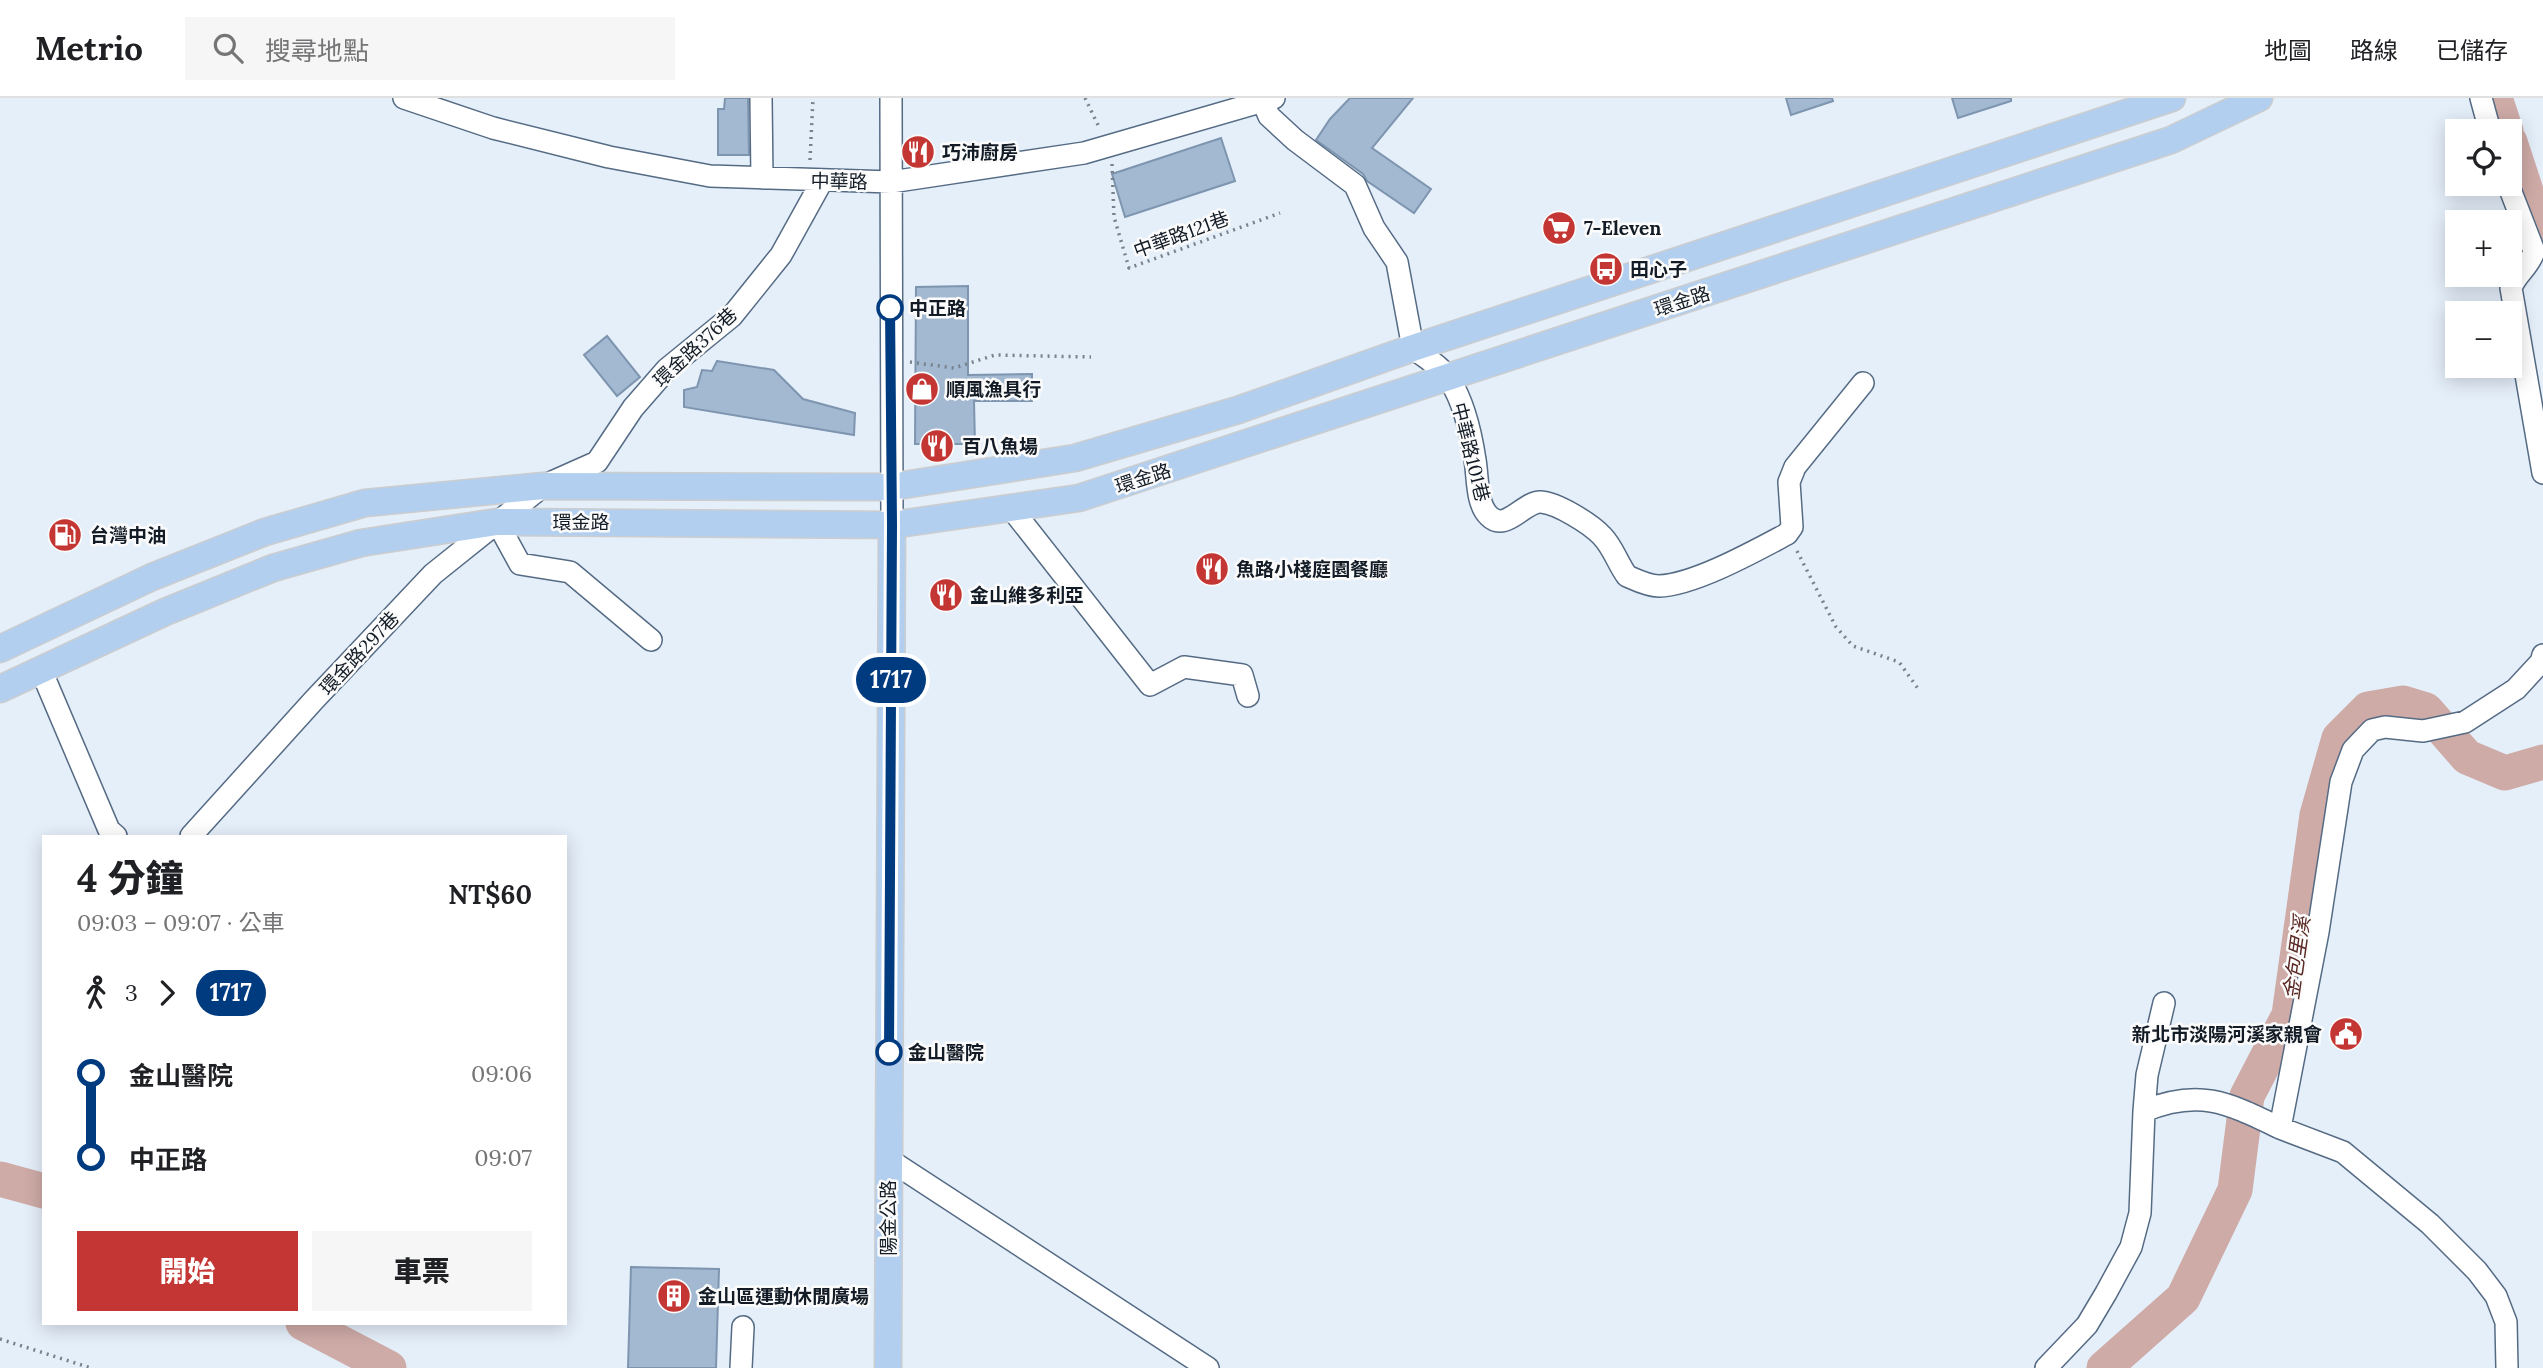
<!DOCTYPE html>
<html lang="zh-TW">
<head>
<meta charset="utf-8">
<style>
  body { margin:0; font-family:Lora,"Noto Sans TC",serif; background:#f6f6f6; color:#202124; height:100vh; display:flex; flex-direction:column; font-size:26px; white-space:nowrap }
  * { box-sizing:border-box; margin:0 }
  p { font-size:23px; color:#757577 }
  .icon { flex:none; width:38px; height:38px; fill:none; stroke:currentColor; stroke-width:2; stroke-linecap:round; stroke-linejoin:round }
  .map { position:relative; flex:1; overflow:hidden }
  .sheet { position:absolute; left:42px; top:737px; width:525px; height:490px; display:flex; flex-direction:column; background:#fff; border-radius:0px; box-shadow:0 4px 18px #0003 }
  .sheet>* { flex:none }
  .badge { padding:0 14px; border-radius:23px; font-size:24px; line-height:46px }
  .fabs { position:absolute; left:2445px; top:21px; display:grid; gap:14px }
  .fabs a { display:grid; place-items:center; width:77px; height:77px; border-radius:0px; background:#fff; box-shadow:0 4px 18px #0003; font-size:35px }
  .map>.badge { position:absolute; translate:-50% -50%; box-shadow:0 0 0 4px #fff }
  .legs { display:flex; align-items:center; gap:10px; height:77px; padding:0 35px; font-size:23px }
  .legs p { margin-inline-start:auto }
  .head { display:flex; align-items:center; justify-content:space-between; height:119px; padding:0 35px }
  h1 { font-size:38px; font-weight:800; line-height:52px }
  .primary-button { display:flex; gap:14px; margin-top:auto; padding:14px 35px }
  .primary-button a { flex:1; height:80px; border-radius:0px; background:#c43633; color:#fff; font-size:28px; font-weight:800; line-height:80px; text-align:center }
  .primary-button a+a { background:#f6f6f6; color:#202124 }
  ul { padding:0 35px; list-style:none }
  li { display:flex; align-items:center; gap:24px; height:84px; font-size:26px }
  li i { display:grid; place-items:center; width:10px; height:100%; margin:0 9px; background:currentColor }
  li i::after { content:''; width:18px; height:18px; margin:-9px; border:5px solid; border-radius:50%; background:#fff }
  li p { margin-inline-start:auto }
  li:first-child i { background:linear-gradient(#0000 50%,currentColor 0) }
  li:last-child i { background:linear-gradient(currentColor 50%,#0000 0) }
  header { display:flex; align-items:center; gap:42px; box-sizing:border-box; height:98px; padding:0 35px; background:#fff; border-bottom:2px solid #e0e0e0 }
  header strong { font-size:33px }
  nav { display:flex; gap:38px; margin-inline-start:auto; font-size:24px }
  .search { width:490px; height:63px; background:#f6f6f6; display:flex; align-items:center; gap:18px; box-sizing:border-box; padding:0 24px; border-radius:0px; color:#757577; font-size:26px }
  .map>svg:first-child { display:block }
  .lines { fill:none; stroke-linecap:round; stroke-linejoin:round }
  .river { stroke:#ceaba7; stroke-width:35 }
  .building { fill:#a3b8d1; stroke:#7e95af; stroke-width:2 }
  .minor-casing { stroke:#556b84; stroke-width:24 }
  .major-casing { stroke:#cbcdcf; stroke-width:29 }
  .path { stroke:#78828c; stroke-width:3.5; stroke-dasharray:2 5; stroke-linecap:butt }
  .minor { stroke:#fff; stroke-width:21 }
  .major { stroke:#b3cfef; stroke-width:26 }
  .line-1-casing { stroke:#fff; stroke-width:16 }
  .line-1 { stroke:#003b80; stroke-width:10 }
  .stop-1-dot { fill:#fff; stroke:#003b80; stroke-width:3.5 }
  .labels { text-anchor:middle; stroke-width:5; stroke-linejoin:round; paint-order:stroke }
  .poi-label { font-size:19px; font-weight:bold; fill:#131c26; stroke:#fbfbfb; text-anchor:start }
  .street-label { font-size:19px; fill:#131c26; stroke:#fbfbfb }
  .stop-label { font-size:19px; font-weight:bold; fill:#131c26; stroke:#fbfbfb; text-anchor:start }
  .water-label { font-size:21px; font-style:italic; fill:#5c2b27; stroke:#fbfbfb }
</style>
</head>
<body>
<header>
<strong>Metrio</strong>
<div class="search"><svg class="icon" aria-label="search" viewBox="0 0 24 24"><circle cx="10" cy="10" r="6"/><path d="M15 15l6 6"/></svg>搜尋地點</div>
<nav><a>地圖</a><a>路線</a><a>已儲存</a></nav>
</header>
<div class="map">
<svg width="2543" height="1270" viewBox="0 0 2543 1270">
  <rect width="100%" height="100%" fill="#e5effa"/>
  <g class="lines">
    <path class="river" d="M2495 0 2506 33
      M2510 44 2543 145
      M0 1081 44 1093
      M303 1225 389 1270
      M2104 1270 2183 1200 2235 1092 2247 998 2289 917 2317 717 2339 640 2368 611 2403 605 2426 612 2467 659 2505 675 2543 664"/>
  </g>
  <path class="building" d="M725 0H748L749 57H718V11H724Z
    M1350 0H1413L1372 50 1431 91 1414 115 1367 83 1363 76 1316 42 1330 21Z
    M1786 0H1832L1833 3 1791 17Z
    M1952 0H2011V3L1958 20Z
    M1221 40 1235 83 1125 119 1112 76Z
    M968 188V277L1032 276V303H974L975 346H915L916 189Z
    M607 238 640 279 617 298 584 257Z
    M717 263 774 272 803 301 855 315 854 337 684 309V292L697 289 702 272 712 273Z
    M631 1169 719 1171 716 1270H628Z"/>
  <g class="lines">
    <g class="minor-casing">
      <path id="minor" d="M404 0 493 30 609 59 710 78 891 84 1084 55 1274 0
        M761 0 762 80
        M891 0 892 427
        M2481 0 2490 33
        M1263 4 1269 18 1295 42 1355 87 1374 130 1397 164 1413 250C1424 259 1442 269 1449 281 1464 304 1471 335 1475 362 1478 378 1476 406 1489 418 1506 435 1524 403 1541 404 1557 405 1591 426 1602 438 1613 449 1618 466 1627 478 1636 482 1648 488 1659 488 1694 487 1755 453 1787 436L1792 429 1789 384 1795 369 1863 285
        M2508 86 2534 153C2530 168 2516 176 2511 190L2543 375
        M1011 410 1150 587 1184 569 1242 577 1248 598
        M497 424 520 466 570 474 651 542
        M41 572 109 732 116 738
        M191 738 314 602 433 476 543 388 597 364 633 310 667 271 732 218 781 157 822 83
        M2144 1013 2147 977 2164 905
        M2280 1030 2343 1054 2430 1126 2477 1173 2496 1198 2506 1224 2507 1270
        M888 1061 1208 1270
        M741 1270 743 1229
        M2046 1270 2087 1227 2106 1195 2131 1149 2140 1115 2144 1013C2200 990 2228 1005 2280 1030L2318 834 2341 684 2353 652 2372 632 2385 629 2423 633 2465 624 2516 591 2541 564 2543 557"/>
    </g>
    <g class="major-casing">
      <path id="major" d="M0 551 152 479 265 434 365 405 543 388 891 389 1075 360 1238 312 1413 250 2172 0
        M0 591 165 514 273 470 361 445 497 424 892 427 1079 400 2171 42 2259 0
        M888 1270 892 427"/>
    </g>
    <path class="path" d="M1085 0 1099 29
      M810 62 813 0
      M1112 66 1114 119 1129 170 1280 115
      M910 264 954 270 995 257 1091 259
      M1797 453 1836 529 1853 548 1899 564 1919 592
      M0 1241 91 1270"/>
    <use href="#minor" class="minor"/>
    <use href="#major" class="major"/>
  </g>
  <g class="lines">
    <g class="line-1-casing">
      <path id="line-1" d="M889 954 892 427 890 210"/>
    </g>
    <use href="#line-1" class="line-1"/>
  </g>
  <defs>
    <g id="restaurant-disc" transform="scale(1.75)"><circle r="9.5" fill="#c43633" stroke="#fbfbfb"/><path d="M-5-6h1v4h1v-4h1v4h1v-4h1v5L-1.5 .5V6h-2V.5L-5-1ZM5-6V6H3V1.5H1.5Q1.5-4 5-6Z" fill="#fff"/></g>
    <g id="supermarket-disc" transform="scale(1.75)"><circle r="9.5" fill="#c43633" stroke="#fbfbfb"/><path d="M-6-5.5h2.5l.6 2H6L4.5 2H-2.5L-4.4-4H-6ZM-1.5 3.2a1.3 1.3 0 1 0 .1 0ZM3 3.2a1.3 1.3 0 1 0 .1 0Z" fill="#fff"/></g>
    <g id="bus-disc" transform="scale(1.75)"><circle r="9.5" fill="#c43633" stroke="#fbfbfb"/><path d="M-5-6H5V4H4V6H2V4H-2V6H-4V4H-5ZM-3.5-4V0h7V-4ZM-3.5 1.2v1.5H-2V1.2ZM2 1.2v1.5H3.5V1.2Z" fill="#fff"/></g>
    <g id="shop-disc" transform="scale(1.75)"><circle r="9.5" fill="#c43633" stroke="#fbfbfb"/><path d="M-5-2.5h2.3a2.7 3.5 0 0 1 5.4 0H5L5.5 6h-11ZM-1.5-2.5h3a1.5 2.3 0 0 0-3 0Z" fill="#fff"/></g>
    <g id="fuel-disc" transform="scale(1.75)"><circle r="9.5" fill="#c43633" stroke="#fbfbfb"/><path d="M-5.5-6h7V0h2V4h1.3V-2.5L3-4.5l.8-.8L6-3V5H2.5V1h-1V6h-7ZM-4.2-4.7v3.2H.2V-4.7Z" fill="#fff"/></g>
    <g id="civic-disc" transform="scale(1.75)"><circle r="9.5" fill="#c43633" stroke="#fbfbfb"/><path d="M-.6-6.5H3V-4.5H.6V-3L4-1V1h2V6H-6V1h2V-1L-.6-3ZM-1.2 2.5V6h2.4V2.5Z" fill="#fff"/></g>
    <g id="building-disc" transform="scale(1.75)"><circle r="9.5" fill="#c43633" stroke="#fbfbfb"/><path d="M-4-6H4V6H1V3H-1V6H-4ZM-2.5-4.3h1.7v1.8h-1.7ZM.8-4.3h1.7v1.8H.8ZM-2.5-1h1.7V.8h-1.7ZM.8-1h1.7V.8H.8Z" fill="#fff"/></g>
  </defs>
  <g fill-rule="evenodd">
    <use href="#restaurant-disc" x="918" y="54"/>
    <use href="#supermarket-disc" x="1559" y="130"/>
    <use href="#bus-disc" x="1606" y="171"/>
    <use href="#shop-disc" x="922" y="291"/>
    <use href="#restaurant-disc" x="937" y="348"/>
    <use href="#fuel-disc" x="65" y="437"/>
    <use href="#restaurant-disc" x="1212" y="471"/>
    <use href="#restaurant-disc" x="946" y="497"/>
    <use href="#civic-disc" x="2346" y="936"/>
    <use href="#building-disc" x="674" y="1198"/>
  </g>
  <g class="stop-1-dot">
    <circle cx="890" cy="210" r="12"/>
    <circle cx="889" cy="954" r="12"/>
  </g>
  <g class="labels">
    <g class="poi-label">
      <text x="942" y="61">巧沛廚房</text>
      <text x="1584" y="137">7-Eleven</text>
      <text x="1630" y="178">田心子</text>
      <text x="946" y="298">順風漁具行</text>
      <text x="962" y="355">百八魚場</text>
      <text x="90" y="444">台灣中油</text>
      <text x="1236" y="478">魚路小棧庭園餐廳</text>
      <text x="970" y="504">金山維多利亞</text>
      <text x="2322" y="943" text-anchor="end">新北市淡陽河溪家親會</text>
      <text x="698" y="1205">金山區運動休閒廣場</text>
    </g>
    <g class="street-label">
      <text transform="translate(839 83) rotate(1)" y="7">中華路</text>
      <text transform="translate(1181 136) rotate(-20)" y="7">中華路121巷</text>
      <text transform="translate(1682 203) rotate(-18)" y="7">環金路</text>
      <text transform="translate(695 249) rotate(-43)" y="7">環金路376巷</text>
      <text transform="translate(1471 354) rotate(76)" y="7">中華路101巷</text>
      <text transform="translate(1143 380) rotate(-18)" y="7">環金路</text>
      <text x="581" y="431">環金路</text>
      <text transform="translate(359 555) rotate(-47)" y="7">環金路297巷</text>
      <text transform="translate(888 1120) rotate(-90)" y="7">陽金公路</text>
    </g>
    <g class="stop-label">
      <text x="909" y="217">中正路</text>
      <text x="908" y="961">金山醫院</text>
    </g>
    <g class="water-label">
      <text transform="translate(2297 860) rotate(-82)" y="7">金包里溪</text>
    </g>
  </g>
</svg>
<div class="fabs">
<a><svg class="icon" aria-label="locate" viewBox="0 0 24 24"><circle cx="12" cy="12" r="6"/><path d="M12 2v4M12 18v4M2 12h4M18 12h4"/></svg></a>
<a>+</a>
<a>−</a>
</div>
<b class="badge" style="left:891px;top:582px;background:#003b80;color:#fff">1717</b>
<section class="sheet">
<div class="head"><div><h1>4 分鐘</h1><p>09:03 – 09:07 · 公車</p></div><b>NT$60</b></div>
<div class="legs"><svg class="icon" aria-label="walk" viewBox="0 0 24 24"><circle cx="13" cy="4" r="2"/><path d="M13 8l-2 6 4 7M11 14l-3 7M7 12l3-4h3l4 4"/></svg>3<svg class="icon" aria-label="forward" viewBox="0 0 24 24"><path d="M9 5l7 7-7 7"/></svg><b class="badge" style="background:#003b80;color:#fff">1717</b></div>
<ul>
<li><i style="color:#003b80"></i><b>金山醫院</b><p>09:06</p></li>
<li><i style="color:#003b80"></i><b>中正路</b><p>09:07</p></li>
</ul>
<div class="primary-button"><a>開始</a><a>車票</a></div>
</section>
</div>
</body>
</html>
